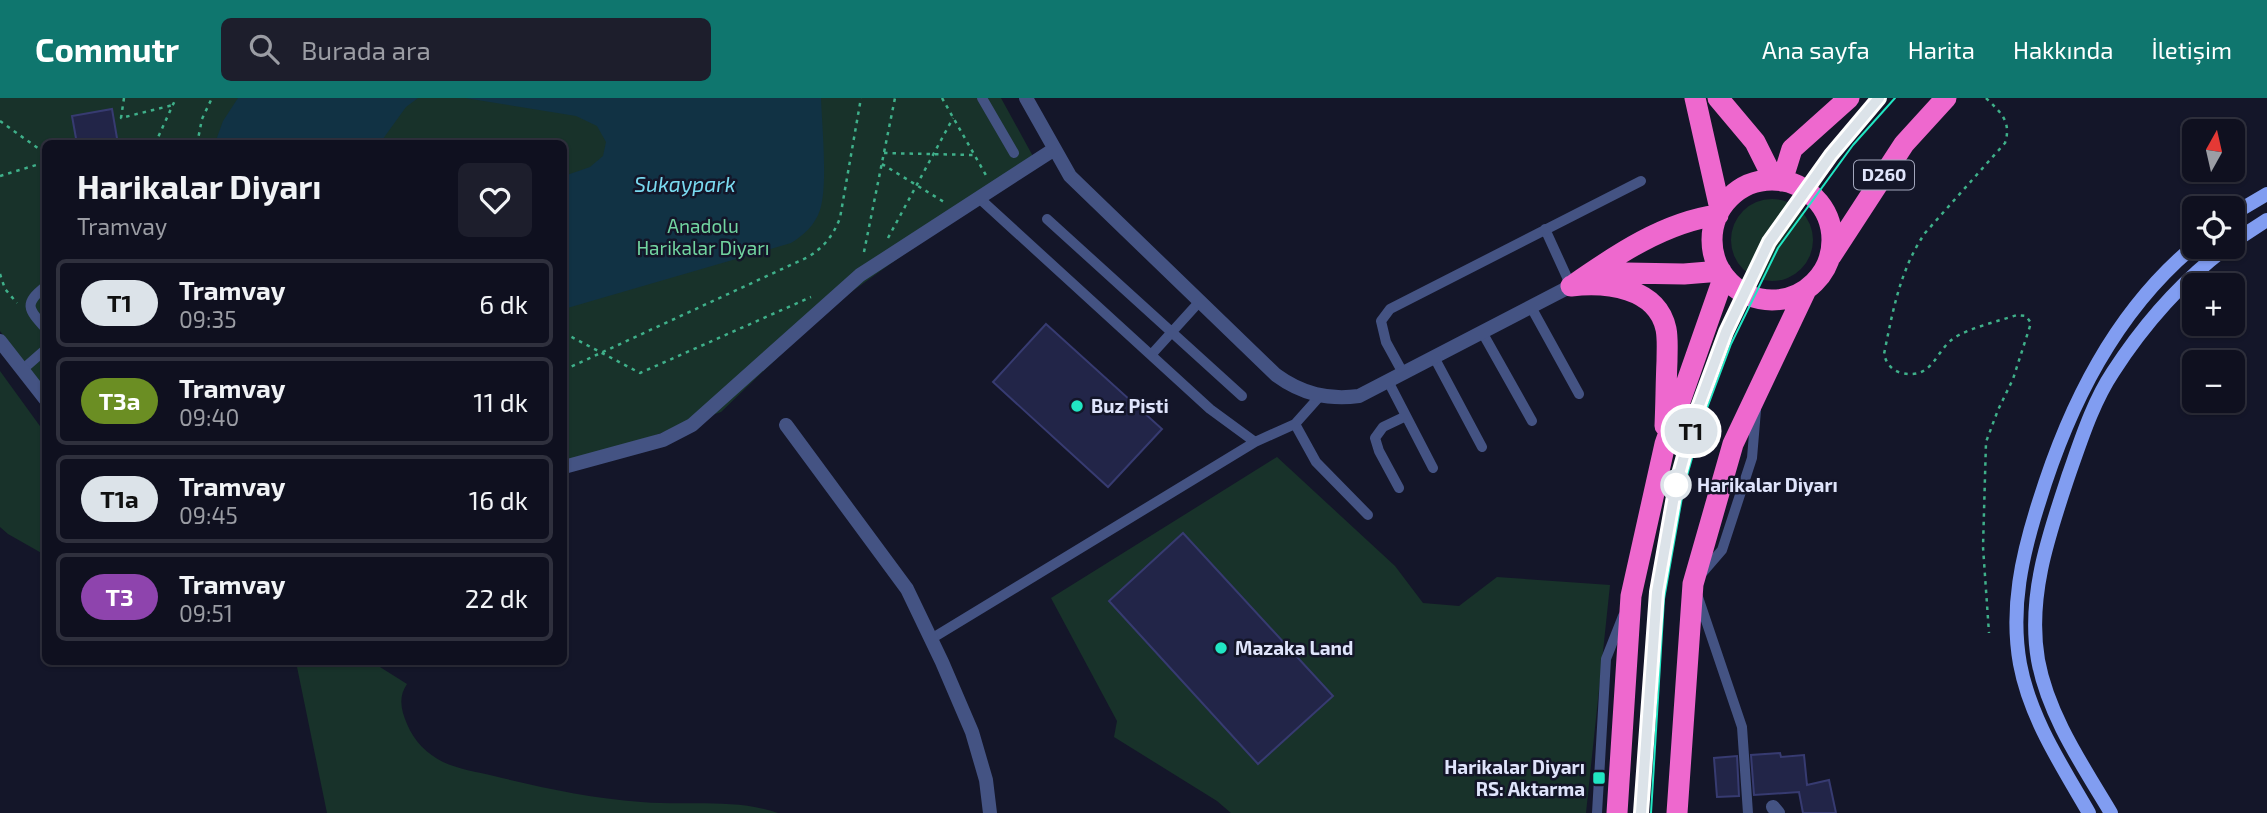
<!DOCTYPE html>
<html lang="tr">
<head>
<meta charset="utf-8">
<style>
  body { margin:0; font-family:"Exo 2",sans-serif; background:#1d1e2c; color:#f1f3f6; height:100vh; display:flex; flex-direction:column; font-size:26px; white-space:nowrap }
  * { box-sizing:border-box; margin:0 }
  p { font-size:23px; color:#9b9da4 }
  .icon { flex:none; width:38px; height:38px; fill:none; stroke:currentColor; stroke-width:2; stroke-linecap:round; stroke-linejoin:round }
  .map { position:relative; flex:1; overflow:hidden }
  .sheet { position:absolute; left:42px; top:42px; width:525px; height:525px; display:flex; flex-direction:column; background:#0f101f; border-radius:10px; box-shadow:0 2px 5px #0004,0 0 0 2px #2f303d }
  .sheet>* { flex:none }
  .badge { padding:0 14px; border-radius:23px; font-size:24px; line-height:46px }
  .needle { width:46px; rotate:8deg }
  .fabs { position:absolute; left:2182px; top:21px; display:grid; gap:14px }
  .fabs a { display:grid; place-items:center; width:63px; height:63px; border-radius:10px; background:#0f101f; box-shadow:0 2px 5px #0004,0 0 0 2px #2f303d; font-size:35px }
  .map>.badge { position:absolute; translate:-50% -50%; box-shadow:0 0 0 4px #fff }
  .round { display:grid; place-items:center; flex:none; width:74px; height:74px; border-radius:10px; background:#1d1e2c }
  .overview { display:flex; align-items:center; justify-content:space-between; height:119px; padding:0 35px }
  h1 { font-size:33px; font-weight:700; line-height:52px }
  ul { padding:0; list-style:none }
  li { display:flex; align-items:center; gap:21px; height:88px; margin:0 14px 10px; padding:0 21px; border:4px solid #2f303d; border-radius:10px }
  li div { flex:1 }
  li b { display:block; font-size:26px }
  li em { font-style:normal }
  li .badge { min-width:77px; font-weight:700; text-align:center }
  header { display:flex; align-items:center; gap:42px; box-sizing:border-box; height:98px; padding:0 35px; background:#0f766e; color:#fff }
  header strong { font-size:33px }
  nav { display:flex; gap:38px; margin-inline-start:auto; font-size:24px }
  .search { width:490px; height:63px; background:#1d1e2c; display:flex; align-items:center; gap:18px; box-sizing:border-box; padding:0 24px; border-radius:10px; color:#9b9da4; font-size:26px }
  .map>svg:first-child { display:block }
  .green { fill:#18322a }
  .water { fill:#113244 }
  .building { fill:#222548; stroke:#373b71; stroke-width:2 }
  .lines { fill:none; stroke-linecap:round; stroke-linejoin:round }
  .path { stroke:#3fb08a; stroke-width:2.5; stroke-dasharray:3.5 5; stroke-linecap:butt }
  .lane { stroke:#445383; stroke-width:10 }
  .street { stroke:#445383; stroke-width:14 }
  .secondary { stroke:#819df1; stroke-width:14 }
  .highway { stroke:#ee68ce; stroke-width:21 }
  .tram { stroke:#21e6c3; stroke-width:2 }
  .line-casing { stroke:#fff; stroke-width:16 }
  .line { stroke:#dce3e9; stroke-width:10 }
  .poi-dot { fill:#21e6c3; stroke:#141629; stroke-width:2.5 }
  .stop-dot { fill:#fff; stroke:#dce3e9; stroke-width:3.5 }
  .labels { text-anchor:middle; stroke-width:5; stroke-linejoin:round; paint-order:stroke }
  .shield { fill:#141629; stroke:#a2a6bc; stroke-width:2 }
  .shield-label { font-size:18px; font-weight:bold; fill:#dfe4fb }
  .park-label { font-size:19px; fill:#72d5a1; stroke:#141629 }
  .poi-label { font-size:19px; font-weight:bold; fill:#dfe4fb; stroke:#141629; text-anchor:start }
  .stop-label { font-size:19px; font-weight:bold; fill:#dfe4fb; stroke:#141629; text-anchor:start }
  .water-label { font-size:21px; font-style:italic; fill:#79daf0; stroke:#141629 }
</style>
</head>
<body>
<header>
<strong>Commutr</strong>
<div class="search"><svg class="icon" aria-label="search" viewBox="0 0 24 24"><circle cx="10" cy="10" r="6"/><path d="M15 15l6 6"/></svg>Burada ara</div>
<nav><a>Ana sayfa</a><a>Harita</a><a>Hakkında</a><a>İletişim</a></nav>
</header>
<div class="map">
<svg width="2267" height="715" viewBox="0 0 2267 715">
  <rect width="100%" height="100%" fill="#141629"/>
  <path class="green" d="M0 0H1001L1035 62 829 210 721 314 564 369V46H46L45 294 0 233Z
    M1731 142a41 41 0 1 1 82 0a41 41 0 1 1-82 0Z
    M0 273 45 335V457L8 436 0 429Z
    M1277 359 1395 468 1423 505 1459 508 1497 479 1610 487 1586 715H1231L1217 703 1114 639 1117 623 1051 500Z
    M296 564H372L407 586C398 599 401 612 407 626 414 643 427 656 443 664 458 671 477 674 494 678 543 690 591 700 641 704 687 708 734 700 778 715H327Z"/>
  <path class="water" d="M238 0H418L406 9 380 45H215L223 23Z
    M465 0H821C822 28 828 88 820 112 815 127 804 137 791 145L564 211V78L590 69 603 58 606 44 597 28 576 18Z"/>
  <path class="building" d="M112 11 118 46H77L72 18Z
    M1046 226 1162 331 1108 389 993 284Z
    M1183 435 1333 598 1258 666 1109 503Z
    M1780 655 1781 659 1804 657 1807 687 1829 682 1836 715H1803L1799 694 1754 697 1751 657Z
    M1737 658 1739 698 1717 699 1714 660Z"/>
  <g class="lines">
    <path class="path" d="M124 0 121 20 173 7
      M942 0 987 79
      M1986 0C2000 14 2012 23 2005 45L1925 135C1900 172 1893 212 1884 256 1886 265 1892 273 1902 275 1933 282 1935 253 1954 240 1969 230 1999 223 2017 217L2026 218 2031 225 2013 281 1998 312 1986 344 1983 449 1989 535
      M0 23 46 56
      M155 46 176 0
      M197 46 202 21 212 0
      M884 55 974 57
      M882 66 944 104
      M0 78 46 64
      M888 140 953 20
      M864 154 895 0
      M0 176 5 191 17 205
      M564 235 640 275 811 199
      M564 272 808 159C824 149 833 138 840 120L861 0"/>
    <path class="lane" d="M982 0 1014 55
      M979 100 1210 311 1255 344
      M1047 121 1242 298
      M1545 131 1571 188
      M46 188C23 206 28 211 46 231
      M1531 209 1579 296
      M1482 234 1532 323
      M1151 257 1200 203
      M1434 259 1482 349
      M22 272 46 251
      M1403 275 1386 244 1381 223 1390 211 1641 83
      M1388 283 1433 370
      M1295 326 1316 364 1368 417
      M1399 390 1379 353 1375 340 1383 329 1406 318
      M1703 474 1722 452 1752 360 1756 312
      M1698 499 1742 629 1748 715
      M931 541 1255 344 1295 326 1320 298
      M1597 715 1606 561 1623 518"/>
    <path class="street" d="M1026 0 1070 78 1276 277C1302 296 1328 302 1359 298L1571 188
      M0 243 46 302
      M786 327 907 491 942 564 972 634 986 682 990 715
      M564 369 663 342 692 327 860 177 1053 52
      M1773 709 1778 715"/>
    <path class="secondary" d="M2233 116 2267 96
      M2233 144 2267 122
      M2089 715C2062 668 2030 620 2020 566 2010 510 2022 457 2039 404 2069 307 2115 214 2194 148
      M2111 715C2083 668 2048 617 2038 562 2027 498 2049 436 2069 376 2081 342 2093 304 2113 274 2144 226 2182 183 2227 149"/>
    <path class="highway" d="M1695 0 1720 111
      M1718 0 1755 44 1774 82
      M1712 142a60 60 0 1 1 120 0a60 60 0 1 1-120 0Z
      M1782 83 1792 51 1849 0
      M1831 158 1904 46 1946 0
      M1594 180 1626 175 1684 176 1721 173
      M1573 187C1616 157 1665 124 1718 117
      M1571 188C1606 184 1657 189 1666 231 1668 241 1667 252 1667 263 1666 285 1666 306 1665 328
      M1617 715 1631 498 1665 346 1724 178
      M1677 715 1693 486 1733 346 1806 192"/>
    <path class="tram" d="M1757 170C1784 112 1835 46 1879 0
      M1651 715 1664 501 1684 388 1704 318 1731 246 1778 150 1853 47 1895 0"/>
  </g>
  <g class="lines">
    <g class="line-casing">
      <path id="line" d="M1641 715 1657 494 1676 387 1696 315 1726 234 1769 144 1831 57 1879 0"/>
    </g>
    <use href="#line" class="line"/>
  </g>
  <g class="poi-dot">
    <circle cx="1077" cy="308" r="7"/>
    <circle cx="1221" cy="550" r="7"/>
    <rect x="1592" y="673" width="14" height="14" rx="3.5"/>
  </g>
  <circle class="stop-dot" cx="1676" cy="387" r="14"/>
  <g class="labels">
    <rect class="shield" x="1854" y="62.5" width="60" height="29" rx="5"/>
    <g class="shield-label">
      <text x="1884" y="83">D260</text>
    </g>
    <g class="park-label">
      <text x="703" y="135">Anadolu<tspan x="703" dy="22">Harikalar Diyarı</tspan></text>
    </g>
    <g class="poi-label">
      <text x="1091" y="315">Buz Pisti</text>
      <text x="1235" y="557">Mazaka Land</text>
      <text x="1585" y="676" text-anchor="end">Harikalar Diyarı<tspan x="1585" dy="22">RS: Aktarma</tspan></text>
    </g>
    <g class="stop-label">
      <text x="1697" y="394">Harikalar Diyarı</text>
    </g>
    <g class="water-label">
      <text x="685" y="94">Sukaypark</text>
    </g>
  </g>
</svg>
<div class="fabs">
<a><svg class="needle" viewBox="-14 -14 28 28"><path d="M0-13l5 13h-10z" fill="#e53935"/><path d="M0 13l5-13h-10z" fill="#9b9da4"/></svg></a>
<a><svg class="icon" aria-label="locate" viewBox="0 0 24 24"><circle cx="12" cy="12" r="6"/><path d="M12 2v4M12 18v4M2 12h4M18 12h4"/></svg></a>
<a>+</a>
<a>−</a>
</div>
<b class="badge" style="left:1691px;top:333px;background:#dce3e9;color:#111">T1</b>
<section class="sheet">
<div class="overview"><div><h1>Harikalar Diyarı</h1><p>Tramvay</p></div><a class="round"><svg class="icon" aria-label="heart" viewBox="0 0 24 24"><path d="M12 20l-8-8c-3-5 5-10 8-4 3-6 11-1 8 4z"/></svg></a></div>
<ul>
<li><span class="badge" style="background:#dce3e9;color:#111">T1</span><div><b>Tramvay</b><p>09:35</p></div><em>6 dk</em></li>
<li><span class="badge" style="background:#6b8e23;color:#fff">T3a</span><div><b>Tramvay</b><p>09:40</p></div><em>11 dk</em></li>
<li><span class="badge" style="background:#dce3e9;color:#111">T1a</span><div><b>Tramvay</b><p>09:45</p></div><em>16 dk</em></li>
<li><span class="badge" style="background:#8e44ad;color:#fff">T3</span><div><b>Tramvay</b><p>09:51</p></div><em>22 dk</em></li>
</ul>
</section>
</div>
</body>
</html>
